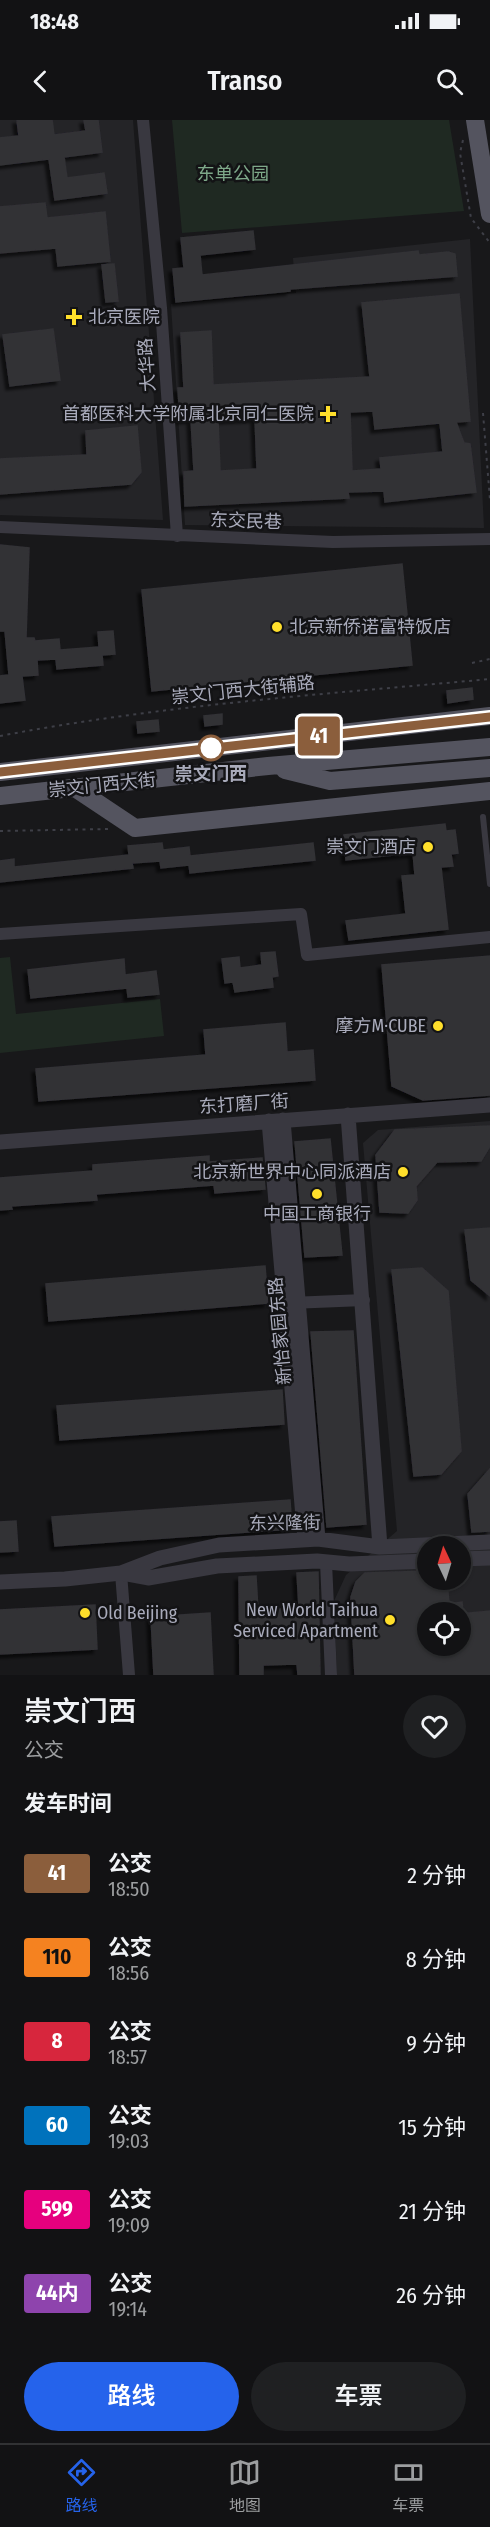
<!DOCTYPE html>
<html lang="zh">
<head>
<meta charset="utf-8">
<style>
  body { margin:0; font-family:"Fira Sans Condensed","Noto Sans SC",sans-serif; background:#1f2022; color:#f1f3f6; height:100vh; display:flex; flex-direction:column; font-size:22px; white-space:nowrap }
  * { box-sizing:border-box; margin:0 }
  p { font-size:20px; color:#9c9ea0 }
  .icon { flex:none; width:33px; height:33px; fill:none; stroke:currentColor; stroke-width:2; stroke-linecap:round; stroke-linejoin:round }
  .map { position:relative; height:1555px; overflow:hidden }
  .drawer { display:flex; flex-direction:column; background:#121214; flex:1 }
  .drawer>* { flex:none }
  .badge { padding:0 12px; border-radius:4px; font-size:21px; line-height:39px }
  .needle { width:39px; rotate:356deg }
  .fabs { position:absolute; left:417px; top:1416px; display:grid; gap:12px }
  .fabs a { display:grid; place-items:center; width:54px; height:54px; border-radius:50%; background:#121214; box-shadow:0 2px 4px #0004,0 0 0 2px #313234; font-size:30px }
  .map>.badge { position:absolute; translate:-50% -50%; box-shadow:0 0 0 3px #fff }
  h2 { padding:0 24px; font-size:22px; line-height:54px }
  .round { display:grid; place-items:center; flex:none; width:63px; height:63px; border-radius:32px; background:#1f2022 }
  .overview { display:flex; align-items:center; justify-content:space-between; height:102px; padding:0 24px }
  h1 { font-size:28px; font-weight:600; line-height:45px }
  .button { display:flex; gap:12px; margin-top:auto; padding:12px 24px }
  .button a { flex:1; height:69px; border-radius:36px; background:#2563eb; color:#fff; font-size:24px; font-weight:600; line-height:69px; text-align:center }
  .button a+a { background:#1f2022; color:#f1f3f6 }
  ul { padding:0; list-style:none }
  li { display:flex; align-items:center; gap:18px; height:84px; padding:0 24px }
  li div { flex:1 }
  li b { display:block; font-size:22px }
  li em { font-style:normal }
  li .badge { min-width:66px; font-weight:700; text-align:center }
  .status { display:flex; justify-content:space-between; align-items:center; height:42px; padding:0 30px; background:#121214; direction:ltr }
  .status svg { height:16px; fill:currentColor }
  header { display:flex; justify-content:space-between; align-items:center; height:78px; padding:0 24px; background:#121214; font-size:27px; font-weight:600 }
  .menu { display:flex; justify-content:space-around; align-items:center; height:84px; border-top:2px solid #313234; background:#121214; font-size:16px; color:#9c9ea0 }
  .menu a { display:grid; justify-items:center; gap:3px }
  .menu .on { color:#2563eb }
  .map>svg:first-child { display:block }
  .built { fill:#242427; fill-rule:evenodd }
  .green { fill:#1f2922 }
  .building { fill:#333336; stroke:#323136; stroke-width:1.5; fill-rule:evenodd; filter:url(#shadow) }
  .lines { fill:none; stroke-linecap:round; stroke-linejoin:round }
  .path { stroke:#3e3f47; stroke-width:2; stroke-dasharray:3 4.5; stroke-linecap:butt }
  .service { stroke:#393840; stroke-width:6 }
  .minor { stroke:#393840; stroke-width:12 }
  .tertiary { stroke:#393840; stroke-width:15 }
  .primary { stroke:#54545f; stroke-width:18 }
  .line-casing { stroke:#fff; stroke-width:14 }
  .line { stroke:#8b5e3c; stroke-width:9 }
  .poi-dot { fill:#ffdf2b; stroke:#131315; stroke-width:2 }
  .stop-dot { fill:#fff; stroke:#8b5e3c; stroke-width:3 }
  .labels { text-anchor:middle; stroke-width:5; stroke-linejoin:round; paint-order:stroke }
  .park-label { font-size:18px; fill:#7ea889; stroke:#131315 }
  .poi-label { font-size:18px; fill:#a9abbb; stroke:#131315; text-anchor:end }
  .street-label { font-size:18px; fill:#a9abbb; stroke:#131315 }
  .stop-label { font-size:18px; font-weight:bold; fill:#a9abbb; stroke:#131315 }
</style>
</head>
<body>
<div class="status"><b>18:48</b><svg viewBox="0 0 49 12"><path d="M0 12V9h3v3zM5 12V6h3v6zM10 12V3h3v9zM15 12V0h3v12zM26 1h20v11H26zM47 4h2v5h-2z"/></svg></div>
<header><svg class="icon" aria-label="back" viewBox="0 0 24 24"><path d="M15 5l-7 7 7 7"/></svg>Transo<svg class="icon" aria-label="search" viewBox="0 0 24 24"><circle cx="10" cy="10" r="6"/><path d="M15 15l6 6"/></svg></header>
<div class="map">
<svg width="490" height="1555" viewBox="0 0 490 1555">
  <defs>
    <filter id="shadow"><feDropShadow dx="-4" dy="4" stdDeviation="1.5" flood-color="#0009"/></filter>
  </defs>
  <rect width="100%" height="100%" fill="#18181a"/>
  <path class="built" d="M0 0H133L163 400 0 395Z
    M470 119 484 408 185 405 171 184 296 173 293 138Z
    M490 1001V1555H337L334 1481 346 1455 397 1411 363 1023 378 1010ZM428 1426H460V1460H428ZM428 1492H460V1526H428Z"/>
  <path class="green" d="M172 0H449L464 91 182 113Z
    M10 837 16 894 160 879 164 916 0 933V838Z"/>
  <path class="building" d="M17 0H52L54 15 86 11 84 0H98L102 32 64 37 67 58 104 53 107 73 55 80 49 39 0 45V18L19 16Z
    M45 83 47 98 105 92 110 141 58 146 56 128 0 133V87Z
    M253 111 255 129 200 135 202 155 418 131 419 135 448 132 455 134 457 156 290 169V171L176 182 173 149 184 148 181 118Z
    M114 144 118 181 106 182 102 145Z
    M459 174 470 301 456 302 464 323 470 324 476 372 385 382 384 371 348 372 349 378 185 386 184 352 194 351 191 299 180 300 178 268H184L181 213 211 211 213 265 370 257 362 183ZM373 291 375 309 440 303 443 332 380 338 381 349 352 351 350 292ZM255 298 257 349 220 351 218 300Z
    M53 209 60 260 10 266 3 215Z
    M137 306 141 352 131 364 0 374V339L87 335 86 311Z
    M0 425 29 428 26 518H34L35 521 59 519 60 530 99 527 98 512 113 511 115 534 102 535 103 545 57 549 56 539 37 540 38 555 22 556 25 580 0 583V556L9 555 5 511H0Z
    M402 444 412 545 152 571 142 470Z
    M472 568 473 579 448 583 447 571Z
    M222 594V604L205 606 204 596Z
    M158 600 159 611 138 613 137 602Z
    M445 704 446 711 455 710 458 733 451 734 453 746 441 747 448 809 349 820 346 801 406 794 402 756 415 755 413 733 346 740 344 715Z
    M162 723 163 730 189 727 190 736 313 723 315 740 190 753 189 745 161 748 160 741 132 743 133 748 0 762V741L14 739V747L129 735 128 726Z
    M275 832 278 856 272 857 273 867 235 872 233 862 225 863 222 839 239 837 240 848 262 845 261 833Z
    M490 836V975L423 980 392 966 382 845Z
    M124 839 125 855 156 851 159 874 128 877 127 868 31 878 28 850Z
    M285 903 287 932 313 930 315 960 39 981 36 949 206 935 204 910Z
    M490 1006V1026L481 1041 437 1042 416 1066 417 1080 408 1093 380 1092 376 1035 395 1010Z
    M330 1019 342 1135 305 1137 295 1022Z
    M209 1036V1042L262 1038 265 1069 215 1073 214 1065 96 1074 97 1080 11 1086 12 1089 0 1090V1058L93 1051V1045Z
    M490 1108V1176L471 1160 465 1110Z
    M265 1146 268 1183 49 1201 46 1164Z
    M422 1148 448 1171 461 1331 441 1354 414 1356 392 1150Z
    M353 1211 366 1404 327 1407 311 1212Z
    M282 1270 284 1304 60 1320 57 1286Z
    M490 1349V1411L472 1412 468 1374Z
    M290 1380 292 1409 55 1426 52 1397Z
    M16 1401 18 1431 0 1432V1402Z
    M428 1451V1460H447L449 1484 462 1482 463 1492H428V1526H460V1494L490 1491V1555H355L351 1477 356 1462 365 1453Z
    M318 1452 320 1555H298L297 1544 263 1545V1555H240L239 1457 256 1456 258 1490 299 1488 297 1453Z
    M95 1485 97 1529 0 1534V1490Z
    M210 1493 213 1555H154L151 1497Z"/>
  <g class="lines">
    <path class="path" d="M463 20 460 33 471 98 490 123
      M483 293 490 380
      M472 543 490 539
      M0 616C161 585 327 574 490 559
      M0 711 108 709"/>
    <path class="service" d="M483 697 490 764"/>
    <path class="minor" d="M143 0 161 188 177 416
      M0 407 333 422 490 419
      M0 814 301 794 307 835 490 817
      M290 1183 364 1180
      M326 1442 331 1555
      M121 1453 129 1555"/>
    <path class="tertiary" d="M348 995 380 1427
      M283 1000 318 1419
      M269 1001 305 1420
      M0 1022 490 985
      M460 1439 490 1438
      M121 1453 148 1458 217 1446 317 1441 349 1444 428 1441
      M0 1462 65 1459 121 1453 160 1438 219 1425 318 1419 380 1427 490 1422"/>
    <path class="primary" d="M475 0 490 94
      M285 650 330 661 490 648
      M0 652 490 596
      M75 668 135 708 490 671
      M0 676 268 646 490 627"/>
  </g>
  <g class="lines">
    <g class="line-casing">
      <path id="line" d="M0 652 490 597"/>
    </g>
    <use href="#line" class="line"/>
  </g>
  <g class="poi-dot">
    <path d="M71 188h6v6h6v6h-6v6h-6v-6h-6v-6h6z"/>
    <path d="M325 285h6v6h6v6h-6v6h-6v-6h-6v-6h6z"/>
    <circle cx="277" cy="507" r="6"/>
    <circle cx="428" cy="727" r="6"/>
    <circle cx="438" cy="906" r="6"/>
    <circle cx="403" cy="1052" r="6"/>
    <circle cx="317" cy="1074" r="6"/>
    <circle cx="85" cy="1493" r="6"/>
    <circle cx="390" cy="1500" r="6"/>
  </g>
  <circle class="stop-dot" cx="211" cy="628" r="12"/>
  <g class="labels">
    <g class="park-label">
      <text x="233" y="60">东单公园</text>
    </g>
    <g class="poi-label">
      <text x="88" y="203" text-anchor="start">北京医院</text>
      <text x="314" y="300">首都医科大学附属北京同仁医院</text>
      <text x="289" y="513" text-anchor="start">北京新侨诺富特饭店</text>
      <text x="416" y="733">崇文门酒店</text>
      <text x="426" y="912">摩方M·CUBE</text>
      <text x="391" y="1058">北京新世界中心同派酒店</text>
      <text x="317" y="1100" text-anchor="middle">中国工商银行</text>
      <text x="378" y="1496">New World Taihua<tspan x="378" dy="21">Serviced Apartment</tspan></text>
      <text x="97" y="1499" text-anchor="start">Old Beijing</text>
    </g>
    <g class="street-label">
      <text transform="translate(147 245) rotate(-94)" y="6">大华路</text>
      <text transform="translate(246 401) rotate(2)" y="6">东交民巷</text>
      <text transform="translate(243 570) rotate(-6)" y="6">崇文门西大街辅路</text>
      <text transform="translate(102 665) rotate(-6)" y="6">崇文门西大街</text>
      <text transform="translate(244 984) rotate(-4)" y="6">东打磨厂街</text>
      <text transform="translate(280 1211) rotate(-95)" y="6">新怡家园东路</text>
      <text transform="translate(285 1403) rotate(-1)" y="6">东兴隆街</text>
    </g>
    <g class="stop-label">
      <text x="211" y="660">崇文门西</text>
    </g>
  </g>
</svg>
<div class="fabs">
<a><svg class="needle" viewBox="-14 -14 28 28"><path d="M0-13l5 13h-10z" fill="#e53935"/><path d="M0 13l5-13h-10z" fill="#9c9ea0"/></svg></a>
<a><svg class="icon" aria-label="locate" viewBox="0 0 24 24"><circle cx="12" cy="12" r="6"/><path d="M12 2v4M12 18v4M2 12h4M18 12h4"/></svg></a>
</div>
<b class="badge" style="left:319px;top:616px;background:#8b5e3c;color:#fff">41</b>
</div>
<section class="drawer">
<div class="overview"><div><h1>崇文门西</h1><p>公交</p></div><a class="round"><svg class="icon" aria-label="heart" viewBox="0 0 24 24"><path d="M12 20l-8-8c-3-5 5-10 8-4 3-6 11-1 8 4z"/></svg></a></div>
<h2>发车时间</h2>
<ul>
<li><span class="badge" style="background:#8b5e3c;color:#fff">41</span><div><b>公交</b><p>18:50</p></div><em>2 分钟</em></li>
<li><span class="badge" style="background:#f58220;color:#111">110</span><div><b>公交</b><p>18:56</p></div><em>8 分钟</em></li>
<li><span class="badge" style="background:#d7263d;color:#fff">8</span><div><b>公交</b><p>18:57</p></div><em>9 分钟</em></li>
<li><span class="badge" style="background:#0072bc;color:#fff">60</span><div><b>公交</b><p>19:03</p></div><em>15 分钟</em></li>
<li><span class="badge" style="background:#e6007e;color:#fff">599</span><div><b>公交</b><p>19:09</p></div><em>21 分钟</em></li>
<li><span class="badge" style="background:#8e44ad;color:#fff">44内</span><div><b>公交</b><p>19:14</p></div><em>26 分钟</em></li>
</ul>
<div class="button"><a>路线</a><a>车票</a></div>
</section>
<nav class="menu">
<a class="on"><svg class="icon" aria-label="directions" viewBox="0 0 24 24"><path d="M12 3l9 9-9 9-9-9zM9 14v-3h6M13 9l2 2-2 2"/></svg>路线</a>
<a><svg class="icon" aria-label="map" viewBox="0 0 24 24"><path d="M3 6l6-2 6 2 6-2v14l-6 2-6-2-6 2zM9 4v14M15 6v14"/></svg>地图</a>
<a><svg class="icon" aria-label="tickets" viewBox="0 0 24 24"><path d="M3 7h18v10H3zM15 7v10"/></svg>车票</a>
</nav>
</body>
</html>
